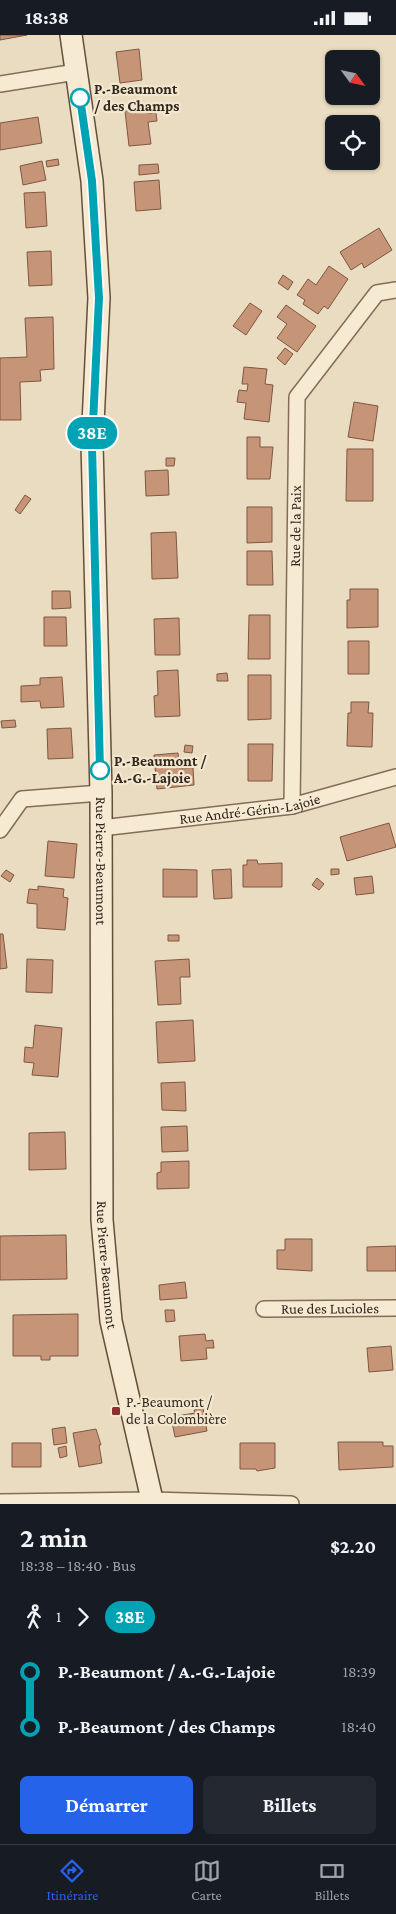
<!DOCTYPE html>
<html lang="fr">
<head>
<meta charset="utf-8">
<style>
  body { margin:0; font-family:"Crimson Pro",serif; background:#242831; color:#f1f3f6; height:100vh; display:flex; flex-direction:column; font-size:19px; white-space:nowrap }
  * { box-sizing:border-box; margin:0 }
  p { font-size:16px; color:#9ea1a6 }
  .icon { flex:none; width:28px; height:28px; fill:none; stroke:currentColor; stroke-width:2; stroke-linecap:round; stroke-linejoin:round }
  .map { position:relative; height:1469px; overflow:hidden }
  .details { display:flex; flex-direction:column; background:#171b24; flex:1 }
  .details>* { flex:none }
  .badge { padding:0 10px; border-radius:16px; font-size:18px; line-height:32px }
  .needle { width:32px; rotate:123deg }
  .controls { position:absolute; left:325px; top:15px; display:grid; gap:10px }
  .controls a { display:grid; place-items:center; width:55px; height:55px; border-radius:8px; background:#171b24; box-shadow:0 1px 4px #0004; font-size:25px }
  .map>.badge { position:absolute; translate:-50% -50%; box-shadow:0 0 0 2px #fff }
  .legs { display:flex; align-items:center; gap:8px; height:55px; padding:0 20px; font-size:16px }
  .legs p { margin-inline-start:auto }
  .headline { display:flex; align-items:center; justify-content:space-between; height:85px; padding:0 20px }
  h1 { font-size:28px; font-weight:700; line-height:38px }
  .action { display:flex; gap:10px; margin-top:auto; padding:10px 20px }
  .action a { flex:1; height:58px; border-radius:8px; background:#2563eb; color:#fff; font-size:20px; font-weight:700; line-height:58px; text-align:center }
  .action a+a { background:#242831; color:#f1f3f6 }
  ul { padding:0 20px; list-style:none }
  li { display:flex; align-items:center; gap:18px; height:55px; font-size:19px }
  li i { display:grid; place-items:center; width:8px; height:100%; margin:0 6px; background:currentColor }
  li i::after { content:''; width:12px; height:12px; margin:-6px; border:4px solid; border-radius:50%; background:#171b24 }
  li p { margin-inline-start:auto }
  li:first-child i { background:linear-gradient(#0000 50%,currentColor 0) }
  li:last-child i { background:linear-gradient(currentColor 50%,#0000 0) }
  .status { display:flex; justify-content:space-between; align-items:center; height:35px; padding:0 25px; background:#171b24; direction:ltr }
  .status svg { height:14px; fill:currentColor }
  .tabs { display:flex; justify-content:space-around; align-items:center; height:70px; border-top:1px solid #363941; background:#171b24; font-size:14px; color:#9ea1a6 }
  .tabs a { display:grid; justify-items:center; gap:2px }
  .tabs .active { color:#2563eb }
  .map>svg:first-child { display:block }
  .building { fill:#c69578; stroke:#7f5741 }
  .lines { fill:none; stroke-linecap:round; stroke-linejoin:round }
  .minor-casing { stroke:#826d59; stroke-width:18 }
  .secondary-casing { stroke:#644f3d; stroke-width:24 }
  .minor { stroke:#f6ead2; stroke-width:15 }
  .secondary { stroke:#f6ead2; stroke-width:21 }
  .line-1-casing { stroke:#fff; stroke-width:11 }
  .line-1 { stroke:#00a3b4; stroke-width:8 }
  .stop-1-dot { fill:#fff; stroke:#00a3b4; stroke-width:2.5 }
  .poi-dot { fill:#8d2e32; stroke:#f2e7cf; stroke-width:2 }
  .labels { text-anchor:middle; stroke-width:4.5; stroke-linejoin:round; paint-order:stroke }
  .stop-label { font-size:15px; font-weight:bold; fill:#33261d; stroke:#f2e7cf; text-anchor:start }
  .street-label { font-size:15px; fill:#33261d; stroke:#f2e7cf }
  .poi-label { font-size:15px; fill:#33261d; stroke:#f2e7cf; text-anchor:start }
</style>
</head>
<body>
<div class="status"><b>18:38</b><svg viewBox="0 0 49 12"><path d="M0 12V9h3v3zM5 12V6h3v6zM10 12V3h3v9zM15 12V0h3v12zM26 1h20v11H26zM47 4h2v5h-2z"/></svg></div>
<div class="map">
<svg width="396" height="1469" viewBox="0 0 396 1469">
  <rect width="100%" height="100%" fill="#eadcc0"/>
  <path class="building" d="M0 0H27L0 5Z
    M139 14 142 45 120 48 116 17Z
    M146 74 147 78H156L157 86 148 87 151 109 129 111 125 76Z
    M38 82 42 108 0 115V88Z
    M58 124 59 130 47 132 46 126Z
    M42 126 46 145 23 150 20 131Z
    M158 129 159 138 139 140V130Z
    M159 145 161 174 136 176 134 147Z
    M45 157 47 191 26 193 24 158Z
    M379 193 392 215 364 233 362 228 351 235 340 217Z
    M51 216 52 250 29 251 27 217Z
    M329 231 348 244 328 274 324 271 318 279 303 269 305 265 297 260 308 244 316 250Z
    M283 240 293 247 288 255 278 248Z
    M250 268 262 276 246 300 233 291Z
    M286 270 316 291 297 317 277 303 287 289 277 282Z
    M53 282 54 334 40 335 41 346 20 347 21 385H0V323L27 322 25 283Z
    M285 313 293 319 285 330 277 323Z
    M244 332 267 334 265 349 273 350 269 387 244 384 246 368 237 367 239 355 247 356 248 349H242Z
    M354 367 378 371 373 406 348 402Z
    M247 402H260V412H273L270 444H247Z
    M347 414H373V466H346Z
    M166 423H175L174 431H166Z
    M168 435 169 460 146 461 145 436Z
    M25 460 31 464 20 479 15 475Z
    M247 472H272V507L247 508Z
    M176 497 178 543 152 544 151 498Z
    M247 516H272L273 550H247Z
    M350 554H378V592L347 593V565H350Z
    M52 556H70L71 573 52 574Z
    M249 580H270V624H248Z
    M44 582H66L67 611H44Z
    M179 583 180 620H155L154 584Z
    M348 606H369V639H348Z
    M178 635 180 681 155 682 154 661 158 660 157 636Z
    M217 639 227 638 228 646H217Z
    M248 640H271V684L248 685Z
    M62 642 64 672 41 673 40 666 21 667V651L40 650V643Z
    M351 667H369L368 678H373L372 712 347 711 348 678H351Z
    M15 685 16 692 2 693 1 686Z
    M71 693 73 723 48 724 47 694Z
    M248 709H273L272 746H248Z
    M185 710 193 711 192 718 184 717Z
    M178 718 180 734 193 733 194 750 157 754 154 720Z
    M389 788 396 812 347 826 340 802Z
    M48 806 77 809 74 843 45 841Z
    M247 825H257L258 829 282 828V852H243V830H247Z
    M163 834 197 835V862H163Z
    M231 834 232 863 214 864 212 835Z
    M331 834H339V839L331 840Z
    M6 835 14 840 10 847 1 841Z
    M372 841 374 858 356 860 354 843Z
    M317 843 324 849 319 855 312 850Z
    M38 851 64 854 63 862 68 863 65 895 37 893V869L27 868 29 854 38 855Z
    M0 899H3L7 933 0 934Z
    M168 900H179V906H168Z
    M27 924 53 925 52 958 26 957Z
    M189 924 190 942H180L181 969 158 970 155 926Z
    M193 985 195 1026 158 1028 156 987Z
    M35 990 62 993 58 1042 32 1040 34 1028 24 1027 25 1012 33 1013Z
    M185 1047 186 1076 162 1075 161 1048Z
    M187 1091 188 1116 162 1117 161 1092Z
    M65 1097 66 1134 29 1135V1098Z
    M189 1126V1153L157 1154V1138L161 1137V1127Z
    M66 1200 67 1244 0 1245V1201Z
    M285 1204H312V1236L277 1234V1215H285Z
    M396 1211V1236H367V1212Z
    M185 1247 187 1263 160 1265 159 1250Z
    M165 1275H174L175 1286 166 1287Z
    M78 1279V1321H50V1325H41V1321H13V1280Z
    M205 1299 206 1306 213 1305 214 1313H206L207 1324 181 1326 179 1301Z
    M391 1311 393 1335 369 1337 367 1313Z
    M203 1373 207 1396 175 1402 171 1382 195 1378 194 1375Z
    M65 1392 67 1408 54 1410 52 1394Z
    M96 1394 101 1410H99L102 1428 79 1432 73 1398Z
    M338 1407H383V1411H393V1432L339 1435Z
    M12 1408H41V1432H12Z
    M240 1408H275V1433L257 1436 256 1434H240Z
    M66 1411 67 1421 60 1423 58 1413Z"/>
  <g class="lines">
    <g class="minor-casing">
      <g id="minor">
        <path d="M0 49 76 37"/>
        <path id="s1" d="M292 771 297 362 377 258 396 255"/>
        <path id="s2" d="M101 793 292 771 396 742"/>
        <path d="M0 795 22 764 101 758"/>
        <path id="s3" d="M264 1274 396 1273"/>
        <path d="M0 1467 152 1465 291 1469"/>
      </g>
    </g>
    <g class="secondary-casing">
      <g id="secondary">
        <path id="s4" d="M71 0 92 146 99 263 92 409 101 758 102 1185 111 1286 153 1469"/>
      </g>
    </g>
    <use href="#minor" class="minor"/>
    <use href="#secondary" class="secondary"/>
  </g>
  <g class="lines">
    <g class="line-1-casing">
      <path id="line-1" d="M80 63 92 146 99 263 92 409 100 735"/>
    </g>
    <use href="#line-1" class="line-1"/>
  </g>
  <g class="stop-1-dot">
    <circle cx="80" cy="63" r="9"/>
    <circle cx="100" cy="735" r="9"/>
  </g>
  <rect class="poi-dot" x="111" y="1371" width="10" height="10" rx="2.5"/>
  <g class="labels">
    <g class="stop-label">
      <text x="94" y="59">P.-Beaumont<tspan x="94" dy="17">/ des Champs</tspan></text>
      <text x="114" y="731">P.-Beaumont /<tspan x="114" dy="17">A.-G.-Lajoie</tspan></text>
    </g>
    <g class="street-label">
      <text dy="5" stroke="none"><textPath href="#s1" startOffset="280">Rue de la Paix</textPath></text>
      <text dy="5" stroke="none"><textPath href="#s2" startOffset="150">Rue André-Gérin-Lajoie</textPath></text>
      <text dy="5" stroke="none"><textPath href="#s4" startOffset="828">Rue Pierre-Beaumont</textPath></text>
      <text dy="5" stroke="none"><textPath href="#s4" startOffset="1232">Rue Pierre-Beaumont</textPath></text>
      <text dy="5" stroke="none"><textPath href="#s3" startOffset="66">Rue des Lucioles</textPath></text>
    </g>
    <g class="poi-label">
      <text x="126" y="1372">P.-Beaumont /<tspan x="126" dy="17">de la Colombière</tspan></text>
    </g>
  </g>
</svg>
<div class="controls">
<a><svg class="needle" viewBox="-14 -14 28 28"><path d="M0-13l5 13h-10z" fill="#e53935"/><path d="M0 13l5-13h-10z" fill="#9ea1a6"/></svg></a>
<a><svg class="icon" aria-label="locate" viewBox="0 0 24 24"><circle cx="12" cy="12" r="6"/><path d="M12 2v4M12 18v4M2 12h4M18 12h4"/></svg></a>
</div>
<b class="badge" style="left:92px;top:398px;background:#00a3b4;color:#fff">38E</b>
</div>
<section class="details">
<div class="headline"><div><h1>2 min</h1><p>18:38 – 18:40 · Bus</p></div><b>$2.20</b></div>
<div class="legs"><svg class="icon" aria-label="walk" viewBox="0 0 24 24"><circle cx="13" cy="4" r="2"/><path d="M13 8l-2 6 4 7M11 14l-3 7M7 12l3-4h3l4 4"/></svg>1<svg class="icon" aria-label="forward" viewBox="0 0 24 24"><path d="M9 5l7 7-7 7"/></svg><b class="badge" style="background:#00a3b4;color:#fff">38E</b></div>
<ul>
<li><i style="color:#00a3b4"></i><b>P.-Beaumont / A.-G.-Lajoie</b><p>18:39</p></li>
<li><i style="color:#00a3b4"></i><b>P.-Beaumont / des Champs</b><p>18:40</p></li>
</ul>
<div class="action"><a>Démarrer</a><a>Billets</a></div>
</section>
<nav class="tabs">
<a class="active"><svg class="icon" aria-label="directions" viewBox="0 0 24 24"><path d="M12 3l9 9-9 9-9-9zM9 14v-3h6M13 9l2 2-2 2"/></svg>Itinéraire</a>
<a><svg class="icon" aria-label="map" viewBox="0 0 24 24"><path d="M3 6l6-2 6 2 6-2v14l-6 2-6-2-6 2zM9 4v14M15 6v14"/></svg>Carte</a>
<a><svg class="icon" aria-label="tickets" viewBox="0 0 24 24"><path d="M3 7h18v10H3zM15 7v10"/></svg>Billets</a>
</nav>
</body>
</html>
